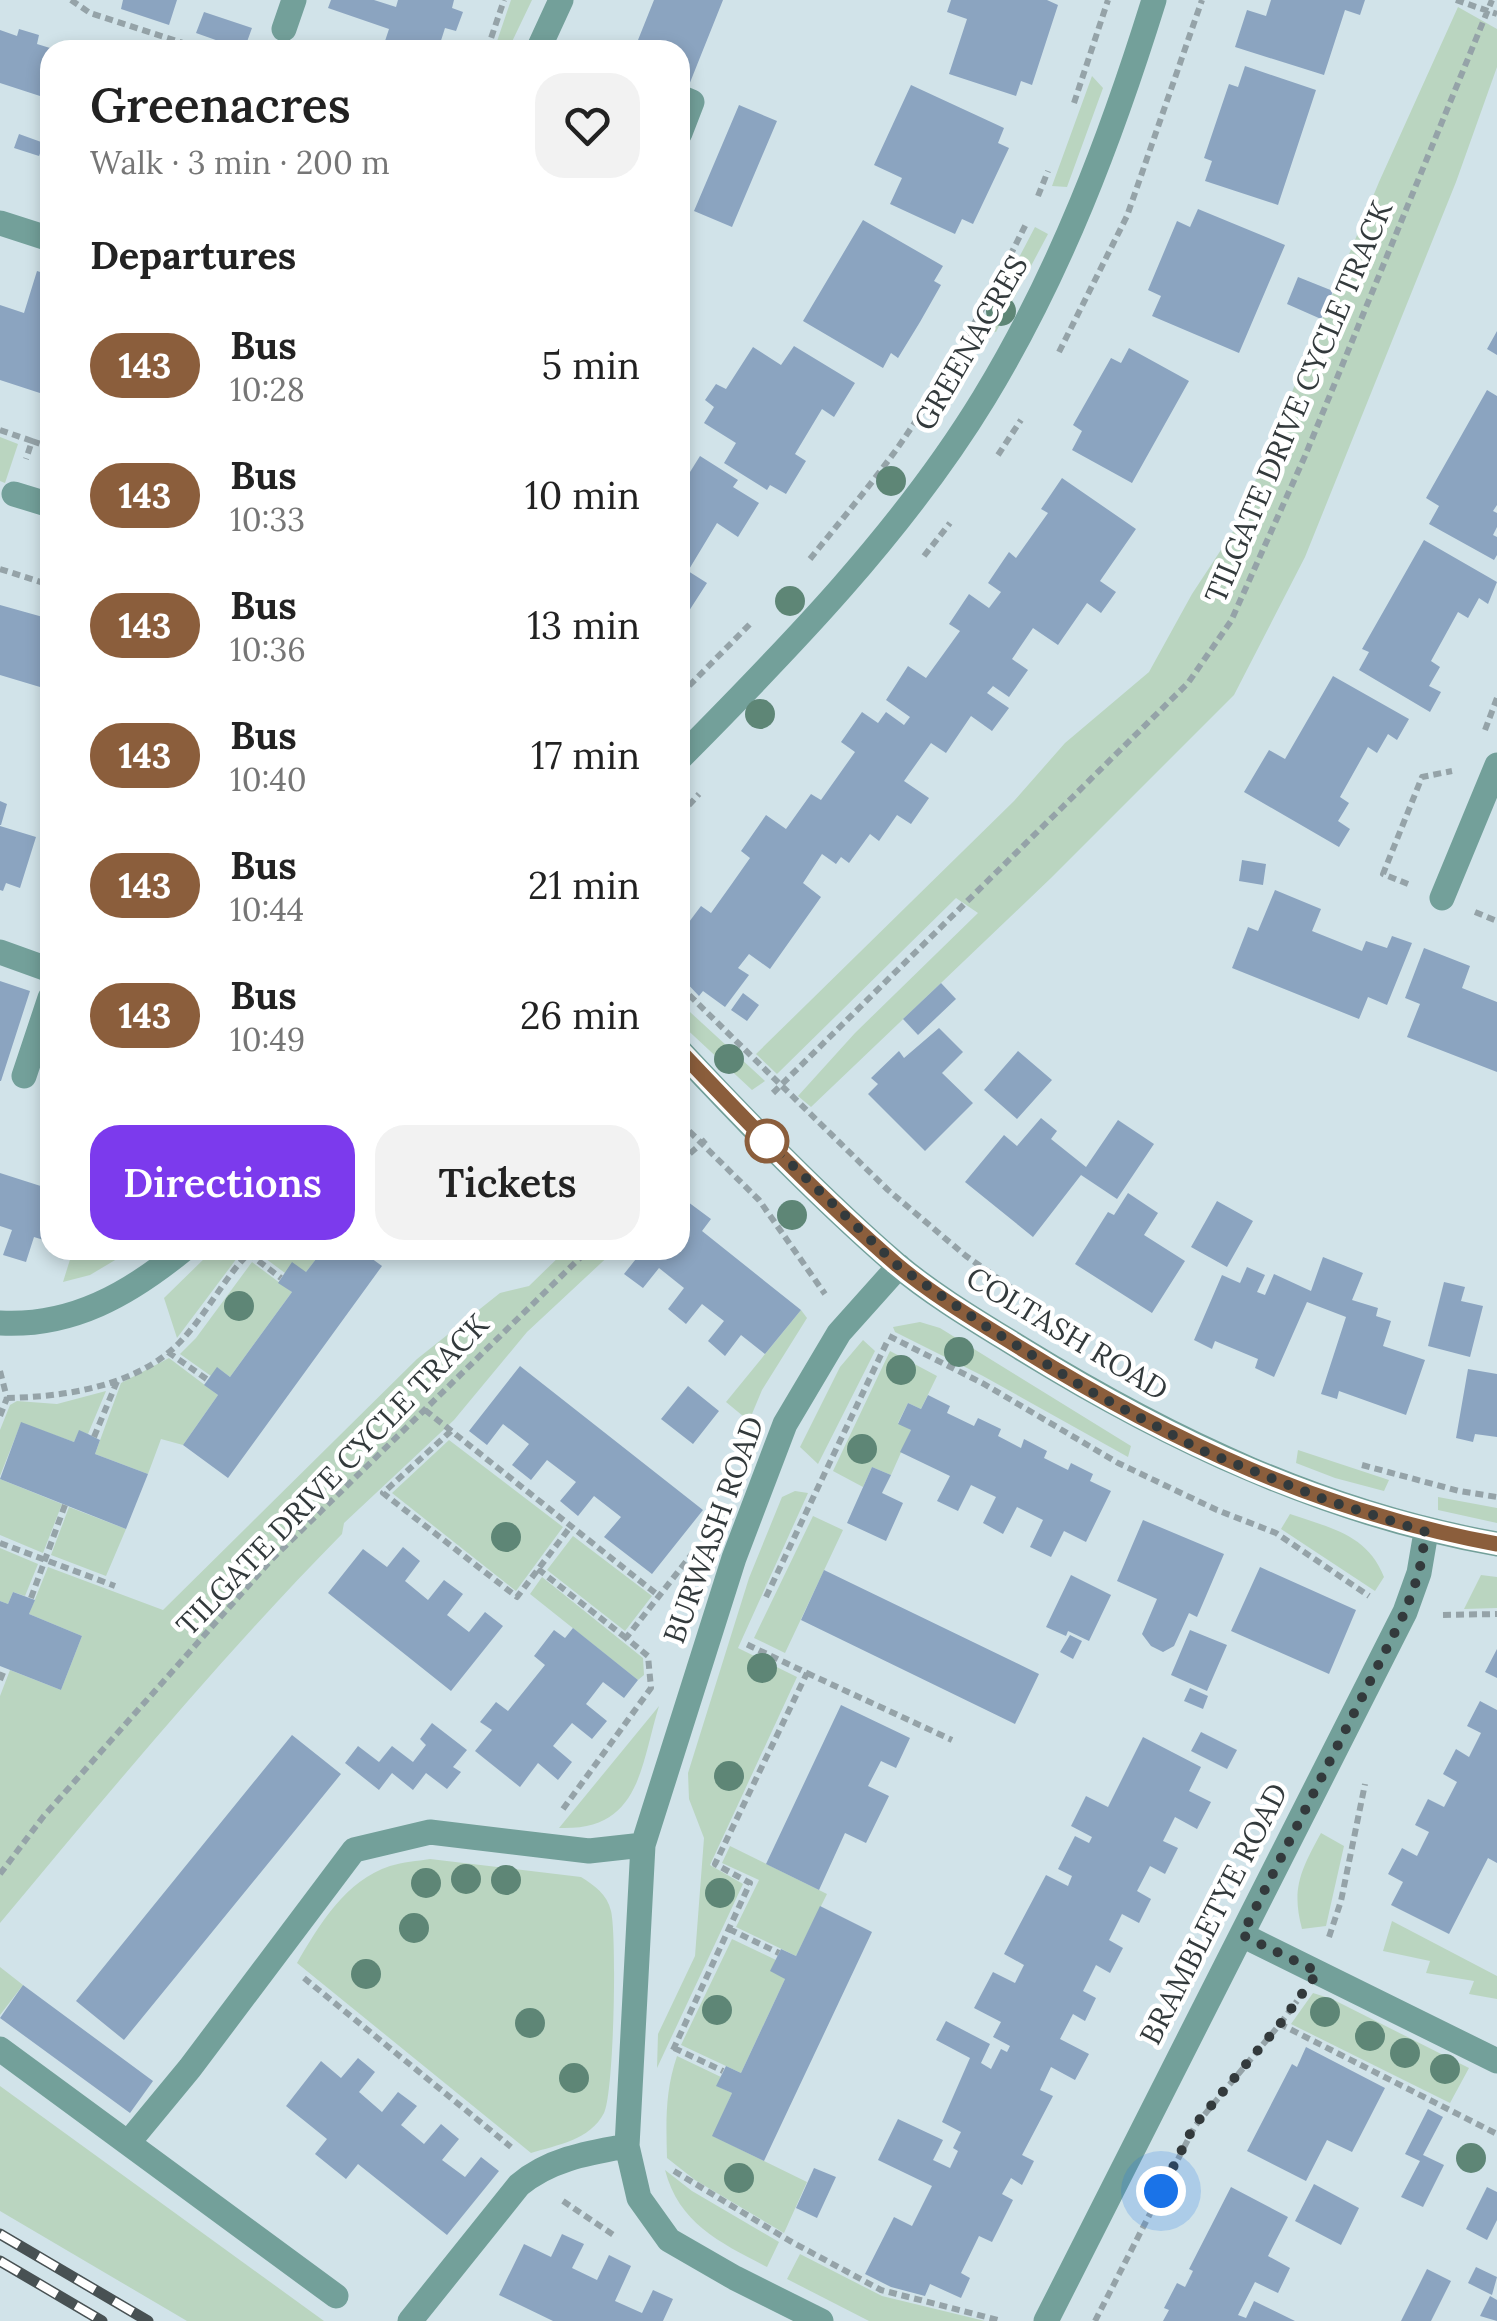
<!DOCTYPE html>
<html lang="en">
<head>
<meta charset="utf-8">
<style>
  body { margin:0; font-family:Lora,serif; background:#f2f2f2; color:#222; height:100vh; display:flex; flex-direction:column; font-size:38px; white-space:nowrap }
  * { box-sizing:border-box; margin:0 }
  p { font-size:32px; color:#767676 }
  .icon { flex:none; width:55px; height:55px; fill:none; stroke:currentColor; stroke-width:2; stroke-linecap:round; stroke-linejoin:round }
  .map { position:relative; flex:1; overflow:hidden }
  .drawer { position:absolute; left:40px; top:40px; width:650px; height:1220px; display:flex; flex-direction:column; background:#fff; border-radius:30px; box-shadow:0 5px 15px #0003 }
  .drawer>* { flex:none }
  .badge { padding:0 20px; border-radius:32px; font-size:35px; line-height:65px }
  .you { position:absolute; width:50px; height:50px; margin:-25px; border:8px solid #fff; border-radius:50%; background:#1a73e8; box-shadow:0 0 0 15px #1a73e833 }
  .map>.badge { position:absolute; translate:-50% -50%; box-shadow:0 0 0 5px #fff }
  h2 { padding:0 50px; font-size:38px; line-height:90px }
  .round { display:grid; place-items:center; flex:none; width:105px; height:105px; border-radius:30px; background:#f2f2f2 }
  .headline { display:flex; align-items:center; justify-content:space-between; height:170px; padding:0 50px }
  h1 { font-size:48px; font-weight:600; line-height:75px }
  .button { display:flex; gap:20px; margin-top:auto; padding:20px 50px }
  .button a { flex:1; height:115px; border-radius:30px; background:#7c3aed; color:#fff; font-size:40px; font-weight:600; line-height:115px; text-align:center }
  .button a+a { background:#f2f2f2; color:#222 }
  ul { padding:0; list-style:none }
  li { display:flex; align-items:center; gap:30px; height:130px; padding:0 50px }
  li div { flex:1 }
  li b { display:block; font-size:38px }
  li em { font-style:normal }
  li .badge { min-width:110px; font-weight:700; text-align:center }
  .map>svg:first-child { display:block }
  .green { fill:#bad5c0 }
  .building { fill:#8ba4c0 }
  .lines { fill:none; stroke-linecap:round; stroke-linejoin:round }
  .path { stroke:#95a3a8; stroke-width:6; stroke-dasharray:8 5; stroke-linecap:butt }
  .minor { stroke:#73a09a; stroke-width:25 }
  .rail-casing { stroke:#485153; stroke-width:11 }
  .rail { stroke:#fff; stroke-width:8; stroke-dasharray:22; stroke-linecap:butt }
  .tree { fill:#5e8676 }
  .line-casing { stroke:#fff; stroke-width:22 }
  .line { stroke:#8b5e3c; stroke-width:15 }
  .walk { stroke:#333a3c; stroke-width:10; stroke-dasharray:0 18 }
  .stop-dot { fill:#fff; stroke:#8b5e3c; stroke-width:5 }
  .labels { text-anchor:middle; stroke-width:9; stroke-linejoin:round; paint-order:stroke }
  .street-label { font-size:30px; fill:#333a3c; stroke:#fff }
</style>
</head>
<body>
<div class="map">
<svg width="1497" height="2321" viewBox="0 0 1497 2321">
  <rect width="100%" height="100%" fill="#d1e3e9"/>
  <path class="green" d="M511 0H532L508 50H494Z
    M1458 7 1497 29V67L1456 182 1305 557 1234 695 1051 878 811 1107 798 1096 855 1033 978 913 956 898 777 1074 756 1054 1014 801 1065 743 1149 672 1192 594 1236 527 1379 182Z
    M1092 76 1103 88 1067 187 1052 186Z
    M1035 227 1048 234 996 332 981 330Z
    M0 437 18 444 5 483 0 481Z
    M680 1001 690 1012 765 1081 752 1090 680 1023Z
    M73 1250H132L90 1275 63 1282Z
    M220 1250H243L177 1338 164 1298 209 1254Z
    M262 1250H323L306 1272 285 1273 258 1253Z
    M566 1250H615L527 1332 454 1420 344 1523 342 1534C221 1657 111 1790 0 1923V1696L10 1670 61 1690 82 1636 29 1614 48 1567 163 1610 417 1359 500 1293 529 1286Z
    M252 1262 292 1292 230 1377 218 1368 211 1376 180 1354 196 1338Z
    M801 1310 807 1318 762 1390 749 1421 726 1402Z
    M920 1322 940 1328 1131 1446 1128 1457 983 1376 895 1332 893 1327Z
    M863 1340 875 1351 818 1464 800 1447 840 1367Z
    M890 1351 937 1376 921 1409 908 1403 898 1423 911 1430 891 1475 872 1467 863 1487 833 1471Z
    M169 1358 218 1395 183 1445 161 1439 148 1474 95 1454 121 1383Z
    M106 1391 88 1434 79 1431 74 1442 21 1423 0 1476V1430L10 1405 17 1401 57 1404Z
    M449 1440 563 1527 516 1591 392 1493Z
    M1298 1450 1389 1480 1384 1491 1335 1478 1296 1463Z
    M0 1479 62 1504 43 1553 0 1535Z
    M795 1491 808 1493 738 1648 797 1677 710 1865 743 1884 657 2068 658 2034 695 1956 704 1838 689 1799 688 1773 749 1578 782 1497Z
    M1438 1497 1497 1508V1523L1438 1510Z
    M69 1507 126 1529 106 1576 51 1555Z
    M1290 1514C1330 1528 1367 1534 1384 1577L1375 1591 1281 1529Z
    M813 1516 843 1530 785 1653 754 1638Z
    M573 1536 652 1596 625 1631 547 1570Z
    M0 1548 38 1564 25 1596 13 1592 8 1604 0 1601Z
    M1481 1575 1497 1577V1608L1464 1609Z
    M542 1577 643 1658 644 1675 638 1680 530 1594Z
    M659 1706C640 1768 640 1831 559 1828Z
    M1321 1833 1344 1846 1326 1926 1302 1929C1291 1888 1301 1870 1321 1833Z
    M730 1846 827 1894 796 1956 736 1927 759 1880 722 1863Z
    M430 1859 581 1877C595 1886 607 1894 611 1911 617 1936 614 2093 604 2113 590 2140 557 2145 531 2153L297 1963C319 1925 346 1880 390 1866 403 1862 417 1861 430 1859Z
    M1392 1921 1497 1976V1999L1469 1994 1474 1981 1426 1973 1430 1961 1383 1951Z
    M732 1939 776 1960 785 1979 741 2073 681 2045Z
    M0 1967 23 1985 0 2015Z
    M1313 1993 1332 1999 1469 2068 1450 2103 1291 2024Z
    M677 2056 721 2077 717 2086 732 2093 713 2136 807 2182 784 2233 695 2180 667 2158C666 2122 665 2091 677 2056Z
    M0 2086 324 2321H187L0 2211Z
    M665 2170 692 2191 779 2242 767 2267C721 2243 679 2224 665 2170Z
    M800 2254 882 2296 985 2321H869L787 2279Z"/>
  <path class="building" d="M123 0H177L169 25 121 9Z
    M331 0H374L396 7 398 0H454L452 8 463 12 456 31 445 28 438 50H382L389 29 328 8Z
    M654 0H723L689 85 680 82V50H634Z
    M951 0H1047L1058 5 1032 85 1021 81 1016 96 949 74 967 19 947 12Z
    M1271 0H1365L1360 15 1345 10 1324 75 1235 47 1247 10 1266 16Z
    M204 12 252 28 244 50 196 33Z
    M19 29 39 35 37 44 50 48V67L40 96 0 83V30L17 36Z
    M1245 66 1316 90 1278 205 1205 181 1212 161 1204 158 1229 84 1238 87Z
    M911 85 1004 128 998 143 1009 148 973 224 962 219 955 234 890 204 902 178 874 165Z
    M739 105 777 121 732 227 694 211Z
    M19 134 44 143 39 156 14 148Z
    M1198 209 1285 245 1239 353 1152 316 1161 296 1148 290 1177 221 1190 227Z
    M863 220 943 266 934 281 941 285 920 322 898 358 891 353 883 368 803 321Z
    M37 271 50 275V311L41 340 50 343V405L44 403 46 395 0 380V305L24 313Z
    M1298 277 1333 291 1321 319 1287 304Z
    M1497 331V355L1487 349Z
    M794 346 855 383 834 417 822 409 795 454 806 461 786 494 770 485 767 490 724 463 736 443 704 423 714 407 705 400 716 384 726 389 753 347 781 365Z
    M1129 348 1189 381 1132 483 1072 450 1082 431 1073 425 1111 358 1121 363Z
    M1487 390 1497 396V505L1493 511 1497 513V527L1493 535 1497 537V555L1494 560 1429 524 1439 506 1426 498Z
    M700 456 738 480 733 487 759 503 738 537 717 523 688 571 707 583 687 614 680 610V488Z
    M1062 478 1136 529 1100 581 1116 592 1101 613 1087 603 1058 645 1033 628 1012 659 1028 670 1009 697 993 686 987 693 1009 708 992 731 971 716 946 753 931 743 904 781 929 798 911 824 897 815 879 841 870 834 849 863 841 857 836 864 822 854 803 883 821 897 770 969 749 954 738 968 749 975 725 1007 703 991 699 996 680 976V934L701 906 711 913 731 885 750 858 741 851 766 815 786 829 811 794 821 800 855 752 841 742 862 712 878 723 886 712 904 725 910 717 886 700 908 666 926 678 960 631 949 624 969 594 989 608 1001 592 988 583 1009 552 1016 558 1048 513 1041 509Z
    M1424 540 1497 582 1488 604 1479 598 1468 618 1458 612 1431 661 1440 667 1429 686 1441 692 1430 712 1359 670 1369 652 1362 649Z
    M0 605 50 619V690L0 675Z
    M1333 676 1409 719 1397 740 1388 734 1377 753 1368 747 1340 797 1349 803 1338 821 1350 829 1339 847 1244 792 1269 750 1285 759Z
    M0 801 7 804 1 825H0Z
    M0 826 36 837 20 888 6 883 3 891 0 890Z
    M1242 860 1266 864 1263 885 1239 881Z
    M1275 890 1321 909 1312 931 1362 951 1366 941 1387 948 1392 936 1412 943 1387 1005 1368 997 1359 1019 1232 968 1248 927 1258 931Z
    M1424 948 1470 966 1462 988 1497 1002V1072L1407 1037 1420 1004 1405 998Z
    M0 981 30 991 1 1081H0Z
    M941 983 956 999 918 1035 903 1019Z
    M743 993 759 1005 747 1021 731 1010Z
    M939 1028 963 1052 942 1073 973 1103 925 1151 868 1094 878 1084 871 1078 899 1051 904 1058Z
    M1018 1051 1052 1080 1017 1119 984 1090Z
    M1041 1118 1057 1131 1051 1139 1086 1167 1118 1120 1154 1144 1117 1199 1081 1175 1033 1237 965 1182 1004 1135 1017 1146Z
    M0 1173 50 1189V1242L34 1237 26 1262 3 1255 12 1230 0 1226Z
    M1128 1193 1158 1213 1144 1235 1185 1261 1152 1313 1075 1264 1108 1212 1114 1215Z
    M684 1199 711 1219 702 1231 801 1310 765 1354 741 1335 725 1356 708 1341 724 1321 702 1304 686 1324 668 1309 684 1288 659 1268 643 1288 624 1274 643 1250H680V1204Z
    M1217 1201 1253 1221 1227 1267 1191 1247Z
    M323 1250H360L382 1266 228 1478 183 1445 218 1395 204 1385 217 1367 230 1377 292 1292 278 1283 292 1262 306 1272Z
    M1323 1257 1363 1273 1352 1300 1378 1308 1376 1316 1391 1321 1383 1346 1425 1360 1406 1415 1339 1391 1337 1399 1321 1394 1346 1317 1307 1302 1274 1377 1255 1368 1258 1359 1215 1341 1212 1349 1194 1340 1222 1275 1240 1283 1247 1267 1265 1275 1257 1292 1265 1295 1274 1274 1311 1291Z
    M1444 1282 1465 1287 1461 1301 1483 1306 1470 1357 1428 1346Z
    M520 1366 703 1510 652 1574 604 1537 621 1517 594 1496 578 1516 560 1501 576 1482 547 1460 531 1480 512 1465 529 1444 503 1424 487 1445 469 1431Z
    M1468 1369 1497 1374V1437L1475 1434 1473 1442 1456 1438Z
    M688 1386 719 1411 693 1444 661 1419Z
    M928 1395 950 1406 947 1413 974 1426 978 1418 1001 1429 998 1436 1021 1448 1024 1439 1047 1451 1044 1458 1068 1470 1071 1463 1093 1474 1090 1481 1111 1491 1086 1542 1064 1531 1051 1557 1030 1547 1043 1520 1017 1507 1003 1534 983 1523 996 1497 971 1485 958 1511 937 1501 950 1476 900 1452 911 1430 898 1424 908 1403 921 1409Z
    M21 1422 74 1442 79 1430 88 1434 100 1440 95 1454 148 1474 126 1529 0 1479Z
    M872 1467 891 1475 882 1493 903 1503 886 1541 847 1523Z
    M1143 1520 1224 1554 1197 1617 1189 1613 1174 1646 1163 1652 1151 1646 1142 1634 1157 1599 1117 1581Z
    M403 1547 420 1561 405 1581 428 1600 444 1580 463 1594 447 1615 469 1632 485 1612 503 1626 451 1691 328 1593 363 1549 387 1567Z
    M1260 1567 1356 1610 1329 1674 1231 1631Z
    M824 1570 1039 1674 1015 1724 801 1620Z
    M1071 1575 1111 1595 1089 1641 1068 1631 1066 1636 1046 1627Z
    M13 1592 35 1600 29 1614 82 1636 61 1690 0 1666V1601L8 1604Z
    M573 1628 638 1680 624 1698 603 1682 586 1704 607 1721 592 1739 572 1723 553 1746 572 1762 558 1780 538 1763 520 1787 475 1751 492 1730 480 1722 496 1702 508 1711 545 1665 534 1656 554 1630 565 1638Z
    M1190 1630 1227 1645 1207 1691 1171 1675Z
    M1070 1635 1082 1641 1073 1659 1060 1652Z
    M1497 1649V1678L1485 1672Z
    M1190 1688 1208 1696 1203 1709 1184 1701Z
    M1480 1701 1497 1710V1863L1488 1858 1449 1934 1391 1905 1403 1882 1388 1874 1402 1848 1417 1856 1429 1832 1415 1825 1428 1799 1444 1807 1457 1782 1443 1774 1456 1749 1469 1757 1481 1733 1467 1726Z
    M841 1705 910 1738 896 1768 881 1761 868 1786 889 1796 866 1843 845 1833 819 1890 766 1864Z
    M432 1723 467 1750 453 1767 461 1772 447 1789 426 1773 413 1790 392 1773 379 1790 345 1763 358 1746 379 1762 392 1746 413 1762 426 1745 420 1739Z
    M1201 1732 1237 1750 1227 1769 1191 1751Z
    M292 1735 341 1774 124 2040 76 2001Z
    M1143 1737 1201 1767 1189 1791 1211 1802 1197 1829 1175 1817 1163 1841 1178 1848 1165 1874 1150 1866 1137 1891 1151 1899 1139 1923 1122 1914 1109 1940 1123 1948 1110 1973 1096 1965 1083 1991 1096 1998 1085 2021 1073 2014 1060 2039 1089 2054 1075 2080 1051 2067 1040 2090 1053 2096 1022 2155 1034 2161 1022 2185 1011 2178 1002 2194 1013 2200 992 2242 979 2236 961 2273 970 2278 961 2298 930 2284 925 2296 891 2287 865 2274 894 2217 912 2226 932 2186 878 2160 898 2119 943 2140 933 2160 950 2168 958 2151 953 2148 961 2132 942 2122 970 2058 936 2040 946 2021 990 2044 981 2063 991 2069 1001 2049 1007 2052 1010 2046 993 2037 1001 2022 974 2008 993 1972 1015 1983 1024 1965 1004 1954 1046 1875 1068 1886 1072 1876 1058 1869 1075 1836 1089 1843 1092 1837 1071 1826 1086 1796 1108 1807Z
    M820 1906 872 1932 764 2161 712 2136 732 2093 716 2086 726 2066 741 2073 785 1979 770 1971 781 1949 796 1956Z
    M23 1985 153 2081 130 2113 0 2018Z
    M1306 2047 1385 2088 1352 2152 1327 2140 1306 2181 1247 2151 1292 2064 1297 2067Z
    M358 2058 375 2072 359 2092 382 2112 398 2092 417 2106 401 2125 424 2144 441 2124 459 2139 442 2160 465 2177 481 2157 499 2171 447 2235 358 2164 346 2179 315 2154 327 2139 286 2106 321 2061 341 2078Z
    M1428 2109 1443 2117 1423 2155 1444 2165 1423 2207 1401 2197 1420 2161 1405 2154Z
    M814 2168 836 2177 817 2218 796 2208Z
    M1314 2184 1359 2208 1341 2245 1295 2221Z
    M1231 2187 1288 2217 1268 2256 1290 2268 1278 2293 1255 2282 1238 2315 1246 2318 1254 2301 1295 2321H1163L1169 2310 1164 2308 1177 2283 1185 2287 1193 2271 1189 2269Z
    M1487 2187 1497 2192V2220L1487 2240 1466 2229Z
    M562 2234 584 2244 572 2268 597 2280 609 2255 631 2266 615 2301 642 2313 653 2290 673 2299 663 2321H553L499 2295 524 2244 551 2257Z
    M1476 2267 1497 2277 1492 2295 1468 2283Z
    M1427 2269 1451 2281 1431 2321H1401Z
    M1490 2296 1497 2300V2321L1480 2316Z"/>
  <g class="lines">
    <path class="path" d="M71 0 90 13 205 50
      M1456 0 1497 14
      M487 50 504 0
      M1074 103 1108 0
      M1038 196 1048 171
      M1059 352 1127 216 1202 0
      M0 430 32 441 26 459
      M32 441 50 447
      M998 455 1021 420
      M924 556 950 523
      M810 559C839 523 869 487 896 450 947 378 988 300 1027 222
      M0 569 50 585
      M680 695 751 623
      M1485 730 1497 698
      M680 815 699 794
      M1408 884 1383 874 1422 777 1452 771
      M1475 912 1497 921
      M680 986 888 1190 966 1256 1050 1315
      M773 1093 1188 683 1231 621 1305 456 1492 0
      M680 1122 759 1200 825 1294
      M680 1162 709 1137
      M248 1253 281 1278
      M889 1336 984 1384 1118 1463 1217 1510 1276 1533 1369 1596
      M168 1352 208 1380
      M0 1371 7 1398 0 1416
      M7 1398C64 1397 138 1386 180 1342 207 1314 224 1277 252 1250
      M425 1410 659 1596
      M451 1431 383 1493 517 1597 571 1526
      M94 1437 118 1379
      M1362 1465 1459 1491 1497 1497
      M0 1543 115 1586
      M538 1569 626 1638
      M766 1597 887 1342
      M31 1598 65 1505
      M1443 1615 1497 1614
      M807 1673 952 1740
      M0 1680 5 1668
      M563 1809 651 1688 648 1656 626 1638 692 1554
      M0 1874 43 1817 272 1559 588 1250
      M729 1929 779 1953
      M1329 1937 1341 1901 1365 1784
      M304 1978 511 2147
      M1280 2024 1297 2001
      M674 2048 723 2071
      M673 2050 750 1883 715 1864 807 1673 746 1644
      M674 2171 790 2241 881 2290 1002 2321
      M563 2201 615 2236
      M1095 2321 1195 2126 1280 2024 1497 2134"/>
    <path class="minor" d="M284 29 294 0
      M538 50 561 0
      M680 97 692 102 680 133
      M0 223 50 239
      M14 494 50 505
      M680 758C789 648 903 531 984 398 1060 273 1111 138 1154 0
      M1442 898 1497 765
      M0 952 50 970
      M680 1051C749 1125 820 1198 896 1264 934 1296 980 1323 1022 1349 1170 1440 1326 1514 1497 1544
      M24 1076 50 998
      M0 1323C72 1327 129 1294 183 1250
      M1242 1935 1497 2061
      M0 2049 336 2296
      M128 2143 190 2068 354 1850 430 1832 589 1851 643 1845
      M410 2321 519 2185C550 2159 588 2153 627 2146
      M821 2321 735 2278 669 2240 639 2198 627 2146 643 1845 734 1558 785 1424 839 1333 899 1266
      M1046 2321 1405 1612 1419 1573 1426 1532"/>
    <g class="rail-casing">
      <path id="rail" d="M0 2234 148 2321
        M0 2261 102 2321"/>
    </g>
    <use href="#rail" class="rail"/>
  </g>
  <g class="tree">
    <circle cx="1001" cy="311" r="15"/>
    <circle cx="891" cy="481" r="15"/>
    <circle cx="790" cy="601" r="15"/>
    <circle cx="760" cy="714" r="15"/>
    <circle cx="729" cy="1059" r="15"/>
    <circle cx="792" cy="1215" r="15"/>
    <circle cx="239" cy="1306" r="15"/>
    <circle cx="959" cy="1352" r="15"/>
    <circle cx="901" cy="1370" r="15"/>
    <circle cx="862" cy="1449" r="15"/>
    <circle cx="506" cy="1537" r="15"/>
    <circle cx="762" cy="1668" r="15"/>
    <circle cx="729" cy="1776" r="15"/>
    <circle cx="466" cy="1879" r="15"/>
    <circle cx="506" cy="1880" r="15"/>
    <circle cx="426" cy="1883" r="15"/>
    <circle cx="720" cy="1893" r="15"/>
    <circle cx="414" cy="1928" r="15"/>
    <circle cx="366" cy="1974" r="15"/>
    <circle cx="717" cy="2010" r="15"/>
    <circle cx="1325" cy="2012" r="15"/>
    <circle cx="530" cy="2023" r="15"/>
    <circle cx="1370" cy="2036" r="15"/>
    <circle cx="1405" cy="2053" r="15"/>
    <circle cx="1445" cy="2069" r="15"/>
    <circle cx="574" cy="2078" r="15"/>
    <circle cx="1471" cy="2158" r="15"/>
    <circle cx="739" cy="2178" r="15"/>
  </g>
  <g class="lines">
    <g class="line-casing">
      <path id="line" d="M680 1051C749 1124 820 1198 896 1264 934 1296 980 1323 1022 1349 1172 1442 1322 1512 1497 1544"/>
    </g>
    <use href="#line" class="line"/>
    <path class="walk" d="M767 1141 898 1266 987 1327 1088 1390 1201 1450 1326 1500 1426 1532 1419 1573 1405 1612 1242 1935 1318 1972 1280 2024 1194 2126 1161 2191"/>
  </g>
  <circle class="stop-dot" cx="767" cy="1141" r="20"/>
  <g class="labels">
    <g class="street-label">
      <text transform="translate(971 343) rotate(-60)" y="10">GREENACRES</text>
      <text transform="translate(1299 402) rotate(-67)" y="10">TILGATE DRIVE CYCLE TRACK</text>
      <text transform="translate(1067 1334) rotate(31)" y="10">COLTASH ROAD</text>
      <text transform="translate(333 1475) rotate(-46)" y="10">TILGATE DRIVE CYCLE TRACK</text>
      <text transform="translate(714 1530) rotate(-70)" y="10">BURWASH ROAD</text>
      <text transform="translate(1214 1914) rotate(-63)" y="10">BRAMBLETYE ROAD</text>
    </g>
  </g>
</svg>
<div class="you" style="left:1161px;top:2191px"></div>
<section class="drawer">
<div class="headline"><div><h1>Greenacres</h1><p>Walk · 3 min · 200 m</p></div><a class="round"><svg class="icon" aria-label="heart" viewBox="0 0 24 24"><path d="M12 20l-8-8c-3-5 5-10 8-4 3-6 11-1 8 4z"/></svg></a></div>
<h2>Departures</h2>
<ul>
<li><span class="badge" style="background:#8b5e3c;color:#fff">143</span><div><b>Bus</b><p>10:28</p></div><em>5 min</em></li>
<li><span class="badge" style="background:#8b5e3c;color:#fff">143</span><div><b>Bus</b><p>10:33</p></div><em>10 min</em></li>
<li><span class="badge" style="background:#8b5e3c;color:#fff">143</span><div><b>Bus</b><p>10:36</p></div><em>13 min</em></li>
<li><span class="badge" style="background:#8b5e3c;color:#fff">143</span><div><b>Bus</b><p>10:40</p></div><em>17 min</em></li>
<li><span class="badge" style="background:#8b5e3c;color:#fff">143</span><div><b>Bus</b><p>10:44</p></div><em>21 min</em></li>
<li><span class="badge" style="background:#8b5e3c;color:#fff">143</span><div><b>Bus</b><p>10:49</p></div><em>26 min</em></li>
</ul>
<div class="button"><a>Directions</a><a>Tickets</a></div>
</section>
</div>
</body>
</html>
